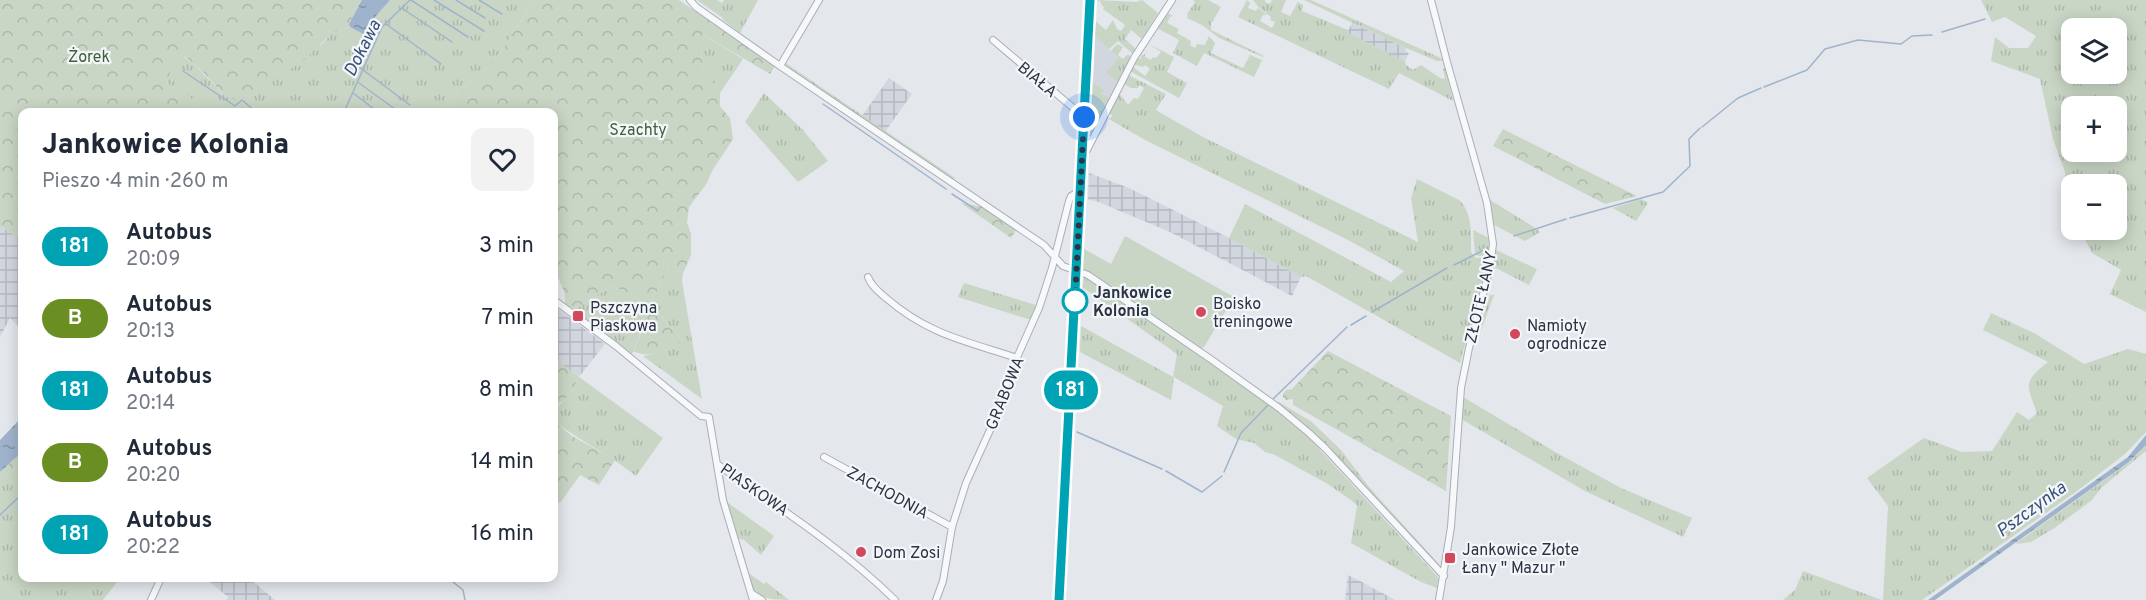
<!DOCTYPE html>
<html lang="pl">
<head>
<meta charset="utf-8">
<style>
  body { margin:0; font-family:Overpass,sans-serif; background:#f2f2f3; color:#1f2937; height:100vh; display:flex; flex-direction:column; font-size:22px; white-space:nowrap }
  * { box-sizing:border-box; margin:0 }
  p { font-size:20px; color:#747a83 }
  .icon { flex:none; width:33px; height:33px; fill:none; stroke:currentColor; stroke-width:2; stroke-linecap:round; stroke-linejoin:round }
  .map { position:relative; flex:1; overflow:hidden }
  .drawer { position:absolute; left:18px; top:108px; width:540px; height:474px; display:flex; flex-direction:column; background:#fff; border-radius:12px; box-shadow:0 3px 15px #0003 }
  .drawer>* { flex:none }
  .badge { padding:0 12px; border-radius:20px; font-size:21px; line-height:39px }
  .controls { position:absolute; left:2061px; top:18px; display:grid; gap:12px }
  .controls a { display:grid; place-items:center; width:66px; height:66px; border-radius:12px; background:#fff; box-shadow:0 3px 15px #0003; font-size:30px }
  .you { position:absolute; width:30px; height:30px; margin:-15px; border:4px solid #fff; border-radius:50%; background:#1a73e8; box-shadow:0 0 0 9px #1a73e833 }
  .map>.badge { position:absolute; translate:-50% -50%; box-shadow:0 0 0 3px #fff }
  .round { display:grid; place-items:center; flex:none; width:63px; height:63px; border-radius:12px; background:#f2f2f3 }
  .head { display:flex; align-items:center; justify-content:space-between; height:102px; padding:0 24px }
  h1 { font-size:28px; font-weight:800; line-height:45px }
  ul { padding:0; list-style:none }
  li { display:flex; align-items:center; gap:18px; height:72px; padding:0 24px }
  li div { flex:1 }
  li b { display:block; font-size:22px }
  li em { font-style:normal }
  li .badge { min-width:66px; font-weight:700; text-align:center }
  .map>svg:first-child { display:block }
  .built { fill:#d2d6de }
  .industrial { fill:url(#industrial-grid) }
  .grass { fill:url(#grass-tufts); fill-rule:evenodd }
  .forest { fill:url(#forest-crowns) }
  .pitch { fill:#c9d6c5 }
  .water { fill:url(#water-ripples) }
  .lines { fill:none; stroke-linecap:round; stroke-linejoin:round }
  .stream { stroke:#9fb4cc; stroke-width:1.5 }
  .minor-casing { stroke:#a9aeb7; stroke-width:8 }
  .major-casing { stroke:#a3abb8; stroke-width:9 }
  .minor { stroke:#f7f8fa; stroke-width:6 }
  .major { stroke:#fff; stroke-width:8 }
  .line-casing { stroke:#fff; stroke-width:14 }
  .line { stroke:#00a3b4; stroke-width:9 }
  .walk { stroke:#2b3445; stroke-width:6; stroke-dasharray:0 10.8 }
  .stop-dot { fill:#fff; stroke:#00a3b4; stroke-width:3 }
  .poi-dot { fill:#d1495b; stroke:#f4f6f9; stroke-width:2 }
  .labels { text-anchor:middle; stroke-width:4.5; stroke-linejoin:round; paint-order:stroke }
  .park-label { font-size:16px; fill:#3f6138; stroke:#f4f6f9 }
  .street-label { font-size:16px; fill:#2b3445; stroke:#f4f6f9 }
  .stop-label { font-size:16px; font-weight:bold; fill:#2b3445; stroke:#f4f6f9; text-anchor:start }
  .poi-label { font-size:16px; fill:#2b3445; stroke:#f4f6f9; text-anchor:start }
  .water-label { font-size:18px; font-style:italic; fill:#34527a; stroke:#f4f6f9 }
</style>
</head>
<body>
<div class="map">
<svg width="2146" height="600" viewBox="0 0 2146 600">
  <defs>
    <pattern id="industrial-grid" width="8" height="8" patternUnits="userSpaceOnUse" patternTransform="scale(1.5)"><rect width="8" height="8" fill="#d2d6de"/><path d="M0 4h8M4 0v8" fill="none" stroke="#b4b8c0"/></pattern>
    <pattern id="grass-tufts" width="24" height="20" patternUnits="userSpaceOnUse" patternTransform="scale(1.5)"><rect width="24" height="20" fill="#c9d6c5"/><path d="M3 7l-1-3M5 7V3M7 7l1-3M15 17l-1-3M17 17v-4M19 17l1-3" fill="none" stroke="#adb8ab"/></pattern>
    <pattern id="forest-crowns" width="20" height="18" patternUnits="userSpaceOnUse" patternTransform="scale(1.5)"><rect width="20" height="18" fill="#c9d6c5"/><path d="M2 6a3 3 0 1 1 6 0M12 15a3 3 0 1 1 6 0" fill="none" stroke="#adb8ab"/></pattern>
    <pattern id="water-ripples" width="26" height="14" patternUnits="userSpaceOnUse" patternTransform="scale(1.5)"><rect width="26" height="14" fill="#9fb4cc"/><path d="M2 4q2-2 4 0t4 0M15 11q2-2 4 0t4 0" fill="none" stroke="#8293a7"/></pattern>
  </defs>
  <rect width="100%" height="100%" fill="#e4e7ec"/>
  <path class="built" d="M1095 37 1127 65 1090 140 1094 61Z"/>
  <path class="industrial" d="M1352 23 1406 48 1405 51 1409 53 1405 61 1347 33Z
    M889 78 912 94 885 132 862 116Z
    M1089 173 1129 188 1229 238 1301 277 1292 296 1170 232 1096 201 1088 200Z
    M2 227 22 241V330L10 318 0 337V228Z
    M554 306 605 344 579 377 554 358 555 347 554 345Z
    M1348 575 1362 582 1395 600H1345Z
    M205 578H249L275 600H226L228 597Z"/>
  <path class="grass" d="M390 0H534L502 50 481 75 457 93 444 112H202C196 101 179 87 167 84L175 51C196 63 209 80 226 97L322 44 332 33 350 27 365 35 376 16Z
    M697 0H717L722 3 724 0H758L740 33 722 19 723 18Z
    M1097 0 1136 2 1142 0 1158 13 1142 39 1131 30 1125 39 1136 49 1133 54 1118 41 1109 49 1095 37 1093 61 1090 62 1093 11V19L1106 30 1113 20 1117 29 1121 31 1125 25 1103 9 1104 7 1101 4V2Z
    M1193 0H1208L1221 7 1211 24V30L1264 56 1263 57 1219 38 1202 25 1187 18 1188 15 1187 14 1195 2Z
    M1247 0 1250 3 1248 8 1256 11 1258 8 1267 15H1263L1260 21 1272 28 1275 22 1270 20 1271 17 1259 8 1253 0H1265V2L1270 4 1272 0H1286L1281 12 1290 16 1298 2 1303 5 1302 11 1348 30V33L1405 61 1406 65 1413 70 1421 65 1442 79 1445 78 1443 69 1445 68 1453 101 1399 73 1389 89 1238 17Z
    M1304 0H1311L1443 59V61H1437L1406 48Z
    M1981 0H2146V312L2110 294 2121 270 2092 253 2080 230H2116V184H2072L2071 214 2066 203 2065 172 2053 139 2040 79 1991 61 1995 37 2009 48H2028L2036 36 2005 17 1992 22ZM2116 28V74H2072V28ZM2116 106V152H2072V106Z
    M1166 12 1173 16 1170 17 1167 23 1179 29 1177 33 1191 41 1190 45 1195 48 1197 44 1205 45 1209 36 1215 43 1211 53 1243 68 1250 55 1262 60 1254 77 1204 53 1197 66 1173 53 1179 40 1155 27Z
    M702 34 743 59 718 96 714 84C697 75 703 50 702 34Z
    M1147 43 1174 57 1167 72 1187 83 1179 98 1130 71 1133 67 1145 76 1150 69 1145 65 1143 67 1133 64 1137 57 1141 59V56L1145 54V57L1151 60 1153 57 1156 58 1161 52Z
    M1117 44 1123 47 1118 55 1123 59 1128 54 1131 57 1118 83 1106 72 1119 58 1111 51Z
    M784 62 955 178 953 180 782 66Z
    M1090 67 1093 69V83L1104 90 1101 93 1110 99 1089 144H1086Z
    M1128 75 1166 94 1156 110 1159 112 1203 137 1418 242 1411 198 1417 179 1459 200C1473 213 1471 235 1471 252L1476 258 1487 257V263L1460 363 1306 276 1301 277 1229 238 1245 204 1391 282 1404 271 1350 241 1147 141 1107 118H1111L1112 115 1109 113 1119 93 1128 105 1134 98 1138 99 1144 88 1139 85 1138 88H1131L1124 84Z
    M764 93 803 130 828 161 798 182 745 122Z
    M1641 199 1648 203 1636 221 1613 208Z
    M1490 200 1537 229 1540 232 1525 241 1494 225Z
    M1473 230 1489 238 1488 255 1478 256 1475 254Z
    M1496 250 1537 269 1529 285 1494 267Z
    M669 266H673L683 273 682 281 702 399 643 356C656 354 672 350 683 340L662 318 651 303Z
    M1085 276 1214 365 1274 409 1308 437 1438 577 1437 588 1421 582 1351 543 1357 506 1354 502 1326 483 1275 455 1265 452 1254 443 1236 439 1217 426 1223 406 1174 377 1171 400 1080 352 1081 326 1173 377 1177 354 1082 287Z
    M964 283 1039 306 1034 321 958 297Z
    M614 287C621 290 634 294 639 300 652 314 636 344 630 358L569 313 605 290Z
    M1490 295H1494L1476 344V339Z
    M1991 313 2034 333 2084 364 2128 349 2146 354V432L2125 454 2077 491 1922 600H1883L1888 506 1867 478 1924 438 1962 452 1992 451 2017 412 2029 420 2037 413C2026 383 2023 382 2048 362L1983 330Z
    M579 377 663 438 636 476C610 455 580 441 554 421V410L569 396Z
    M1463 397 1557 453 1621 488 1692 518 1683 537 1585 491 1461 419Z
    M1279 402 1312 422 1341 450 1369 487 1438 563 1439 569 1308 429 1277 403Z
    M2146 445V451L2101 488 2092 500 2056 527 2031 542 2015 544 2131 461Z
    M22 464V578H115L118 581 103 600H0V481Z
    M724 500 774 536 761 555 744 540 737 538Z
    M1803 571 1882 600H1783L1795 590Z
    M747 572 764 584 766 582 789 600C767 600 751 598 747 572Z"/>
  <path class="forest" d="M0 0H362L349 24 350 27 332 33 304 60 260 90 237 100 226 97 204 73 187 58 175 52 167 84C179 87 197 101 202 112H22V241L2 227 0 228Z
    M534 0H679L775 66 770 74 702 34C703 58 696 74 720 88V106L730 118 733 139 712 171 707 183 689 207 687 223 691 234V255L683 273 673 266H669L651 303 662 318 683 340C670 352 649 359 633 351 640 338 650 314 639 300 634 294 621 290 614 287L605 290 569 313 564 308C568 293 560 283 554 269V112H444L457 93 481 75 502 50Z
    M1503 129 1637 196 1605 204 1493 146Z
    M961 203 983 207 1016 230 1011 238Z
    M1328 351 1451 416 1446 491 1293 405V399L1286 400 1283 397V394L1286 390 1292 389Z
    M554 358 579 377 569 396 559 404 554 400Z
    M554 421 572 436 615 460 599 485 580 475 560 503 554 498Z
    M22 452V464L0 481V472Z"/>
  <path class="pitch" d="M1125 236 1234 297 1204 347 1201 349 1149 313 1081 271 1084 249 1111 264Z"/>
  <path class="water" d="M362 0H390L376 16 365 35 350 27 349 24Z
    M22 417V452L0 472V440Z
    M2146 435V445L2129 462 1935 600H1928L2128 457Z"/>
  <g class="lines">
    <path class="stream" d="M411 0 468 37
      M434 0 484 31
      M456 0 485 18
      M479 0 502 14
      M403 9 452 42
      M386 24 441 64
      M1942 32 1985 19
      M351 61 410 105
      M183 71 235 106 242 100 256 112
      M359 83 399 112
      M1764 87 1807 70 1825 49 1858 40 1901 44 1912 36 1932 35
      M353 93 378 112
      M823 104 946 189
      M344 112 382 27 410 0
      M1702 127 1738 98 1761 88
      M952 194 978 211
      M1570 218 1663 192 1690 166 1689 139 1700 128
      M1514 236 1566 219
      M1454 265 1484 250
      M1372 312 1447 268
      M1351 325 1366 316
      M1273 399 1347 327
      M1077 432 1162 469
      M1166 471 1202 492 1222 476
      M1224 472 1241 433 1268 405
      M0 515 22 494
      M452 578 453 582 463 590 465 600"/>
    <g class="minor-casing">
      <path id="minor" d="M690 0 696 7 780 66 1044 245 1063 266 1088 275 1212 360 1279 408 1309 433 1325 448 1444 576
        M1431 0 1447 62 1487 203 1493 244 1490 268 1469 348 1461 388 1451 527 1439 600
        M993 40 1084 117
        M780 66 819 0
        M1083 153 1087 150 1134 58 1172 0
        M868 277C871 286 879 292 886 298 929 335 966 341 1017 358
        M554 300 616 346 701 416 709 417 723 500 753 600
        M824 457 952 527
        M717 464C778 507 841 547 895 600
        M751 593 762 600
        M151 600 161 578
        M936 600 943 581 952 527 966 483 995 419 1011 371 1039 308 1052 268 1069 201 1071 196 1080 191"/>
    </g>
    <g class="major-casing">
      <path id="major" d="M1059 600 1090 0"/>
    </g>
    <use href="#minor" class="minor"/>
    <use href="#major" class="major"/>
  </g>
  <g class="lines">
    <g class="line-casing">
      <path id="line" d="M1059 600 1090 0"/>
    </g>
    <use href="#line" class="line"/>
    <path class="walk" d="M1075 301 1084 117"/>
  </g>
  <circle class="stop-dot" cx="1075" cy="301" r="12"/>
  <g class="poi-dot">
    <circle cx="1201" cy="312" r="6"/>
    <rect x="572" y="310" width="12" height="12" rx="3"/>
    <circle cx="1515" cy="334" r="6"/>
    <circle cx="861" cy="552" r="6"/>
    <rect x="1444" y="552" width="12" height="12" rx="3"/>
  </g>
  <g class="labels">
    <g class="park-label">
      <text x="89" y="62">Żorek</text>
      <text x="638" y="135">Szachty</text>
    </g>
    <g class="street-label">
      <text transform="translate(1038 79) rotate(40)" y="6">BIAŁA</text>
      <text transform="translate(1480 297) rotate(-77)" y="6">ZŁOTE ŁANY</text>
      <text transform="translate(1004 393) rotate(-68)" y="6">GRABOWA</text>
      <text transform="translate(755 489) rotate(35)" y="6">PIASKOWA</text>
      <text transform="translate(888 492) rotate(29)" y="6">ZACHODNIA</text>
    </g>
    <g class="stop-label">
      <text x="1093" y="298">Jankowice<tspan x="1093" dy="18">Kolonia</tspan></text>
    </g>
    <g class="poi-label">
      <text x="1213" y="309">Boisko<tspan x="1213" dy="18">treningowe</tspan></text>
      <text x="590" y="313">Pszczyna<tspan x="590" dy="18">Piaskowa</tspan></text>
      <text x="1527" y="331">Namioty<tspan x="1527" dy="18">ogrodnicze</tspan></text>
      <text x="1462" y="555">Jankowice Złote<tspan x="1462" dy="18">Łany " Mazur "</tspan></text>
      <text x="873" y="558">Dom Zosi</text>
    </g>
    <g class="water-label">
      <text transform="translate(362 48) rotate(-63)" y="6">Dokawa</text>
      <text transform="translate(2031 509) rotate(-36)" y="6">Pszczynka</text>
    </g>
  </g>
</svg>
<div class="controls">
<a><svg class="icon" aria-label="layers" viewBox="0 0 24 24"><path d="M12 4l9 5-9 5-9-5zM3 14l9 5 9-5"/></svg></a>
<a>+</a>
<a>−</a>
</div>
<div class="you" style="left:1084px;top:117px"></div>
<b class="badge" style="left:1071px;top:390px;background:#00a3b4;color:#fff">181</b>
<section class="drawer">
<div class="head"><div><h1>Jankowice Kolonia</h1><p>Pieszo · 4 min · 260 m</p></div><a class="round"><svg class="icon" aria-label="heart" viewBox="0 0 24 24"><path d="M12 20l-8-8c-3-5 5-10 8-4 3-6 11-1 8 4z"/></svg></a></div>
<ul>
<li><span class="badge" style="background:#00a3b4;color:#fff">181</span><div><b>Autobus</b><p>20:09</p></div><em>3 min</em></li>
<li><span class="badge" style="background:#6b8e23;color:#fff">B</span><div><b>Autobus</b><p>20:13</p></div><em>7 min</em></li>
<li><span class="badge" style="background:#00a3b4;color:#fff">181</span><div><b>Autobus</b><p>20:14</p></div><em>8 min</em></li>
<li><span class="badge" style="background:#6b8e23;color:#fff">B</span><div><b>Autobus</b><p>20:20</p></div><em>14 min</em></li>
<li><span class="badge" style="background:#00a3b4;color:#fff">181</span><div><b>Autobus</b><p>20:22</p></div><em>16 min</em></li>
</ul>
</section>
</div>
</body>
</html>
